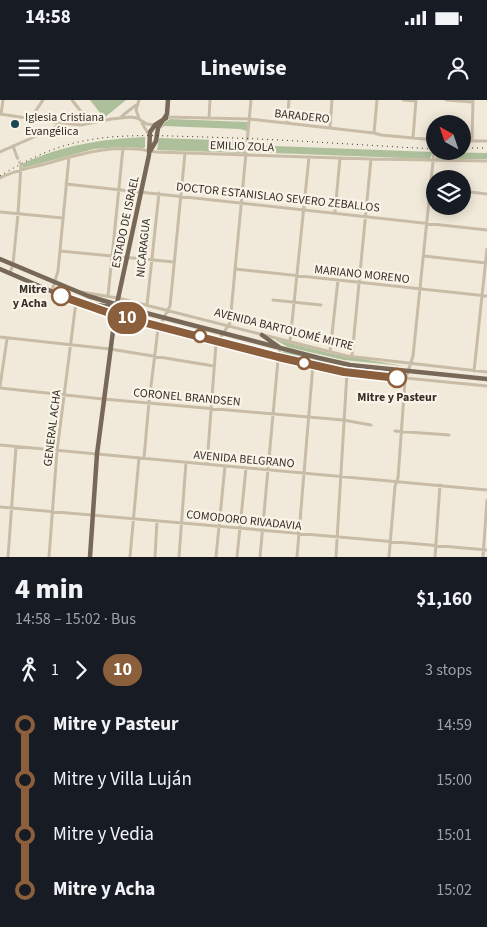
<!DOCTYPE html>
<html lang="en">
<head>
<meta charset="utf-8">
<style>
  body { margin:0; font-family:"Source Sans 3",sans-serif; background:#242831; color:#f1f3f6; height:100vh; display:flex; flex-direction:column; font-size:19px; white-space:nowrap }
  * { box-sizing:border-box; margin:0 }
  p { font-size:16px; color:#9ea1a6 }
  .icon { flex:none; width:28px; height:28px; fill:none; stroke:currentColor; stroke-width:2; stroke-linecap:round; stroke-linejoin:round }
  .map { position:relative; height:457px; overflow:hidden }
  .details { display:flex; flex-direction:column; background:#171b24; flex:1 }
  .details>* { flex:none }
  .badge { padding:0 10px; border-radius:16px; font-size:18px; line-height:32px }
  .needle { width:32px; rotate:320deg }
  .buttons { position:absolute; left:426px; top:15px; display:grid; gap:10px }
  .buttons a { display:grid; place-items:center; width:45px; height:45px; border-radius:50%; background:#171b24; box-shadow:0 2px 12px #0003; font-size:25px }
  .map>.badge { position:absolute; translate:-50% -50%; box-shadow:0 0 0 2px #fff }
  .legs { display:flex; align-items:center; gap:8px; height:55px; padding:0 15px; font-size:16px }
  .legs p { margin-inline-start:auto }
  .overview { display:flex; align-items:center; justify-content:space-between; height:85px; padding:0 15px }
  h1 { font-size:28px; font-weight:800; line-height:38px }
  ul { padding:0 15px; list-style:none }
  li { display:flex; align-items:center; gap:18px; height:55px; font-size:19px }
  li i { display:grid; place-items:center; width:8px; height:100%; margin:0 6px; background:currentColor }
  li i::after { content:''; width:12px; height:12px; margin:-6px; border:4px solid; border-radius:50%; background:#171b24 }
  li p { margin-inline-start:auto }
  li:first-child i { background:linear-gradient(#0000 50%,currentColor 0) }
  li:last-child i { background:linear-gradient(currentColor 50%,#0000 0) }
  .status { display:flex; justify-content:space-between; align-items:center; height:35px; padding:0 25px; background:#171b24; direction:ltr }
  .status svg { height:14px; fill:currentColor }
  header { display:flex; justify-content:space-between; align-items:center; height:65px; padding:0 15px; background:#171b24; font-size:22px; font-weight:800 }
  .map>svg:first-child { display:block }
  .green { fill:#adc09b }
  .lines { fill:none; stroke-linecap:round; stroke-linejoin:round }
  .minor-tunnel { stroke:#cbc4b6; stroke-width:3; stroke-dasharray:3 1.5; stroke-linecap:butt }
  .minor { stroke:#c9bca7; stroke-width:3 }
  .major { stroke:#776858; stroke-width:4.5 }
  .rail { stroke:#352e27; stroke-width:1; stroke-dasharray:1 4; stroke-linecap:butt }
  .line-1-casing { stroke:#fff; stroke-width:11 }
  .line-1 { stroke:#8b5e3c; stroke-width:8 }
  .poi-dot { fill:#1d4956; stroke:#f9f4e7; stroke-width:2 }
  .stop-1-dot { fill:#fff; stroke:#8b5e3c; stroke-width:2.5 }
  .labels { text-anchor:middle; stroke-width:4.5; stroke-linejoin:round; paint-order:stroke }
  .street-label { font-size:12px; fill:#352e27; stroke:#f9f4e7 }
  .poi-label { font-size:12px; fill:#352e27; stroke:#f9f4e7; text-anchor:start }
  .stop-label { font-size:12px; font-weight:bold; fill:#352e27; stroke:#f9f4e7; text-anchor:end }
</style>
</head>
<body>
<div class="status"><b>14:58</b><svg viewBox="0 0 49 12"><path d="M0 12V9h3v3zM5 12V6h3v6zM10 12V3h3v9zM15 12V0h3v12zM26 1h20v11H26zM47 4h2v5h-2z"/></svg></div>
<header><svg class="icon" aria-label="menu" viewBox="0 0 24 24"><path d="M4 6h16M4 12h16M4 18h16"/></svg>Linewise<svg class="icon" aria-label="person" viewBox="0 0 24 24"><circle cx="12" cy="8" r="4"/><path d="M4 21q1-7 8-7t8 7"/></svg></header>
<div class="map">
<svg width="487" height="457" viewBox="0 0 487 457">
  <rect width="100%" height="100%" fill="#f1eada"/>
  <path class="green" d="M90 0H126L104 18Z
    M170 19 248 22 247 31 240 29 164 26 161 29 165 22Z
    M145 37V47L143 48 121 47 94 49 23 68 22 64C62 45 102 39 145 37Z
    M159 38 246 41 245 53 157 50Z
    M250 45 433 52 430 59 250 52Z
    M436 52 487 53V59H436Z
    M274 239 333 254 404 266 344 260 288 247Z
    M283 251 348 268 403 273V275L347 270 281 255Z"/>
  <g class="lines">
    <path class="minor-tunnel" d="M17 57 21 65"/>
    <path class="minor" d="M72 0 90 23
      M403 0 416 1
      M446 0 473 2
      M0 14 60 23
      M1 14 3 0
      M122 16 136 5
      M166 17 250 19 374 33 381 35 435 40
      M31 18 43 0
      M139 18 136 10 139 0
      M209 18 210 0
      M142 23 149 35
      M287 23 289 0
      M330 28 332 0
      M374 33 377 0
      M413 38 416 0
      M462 41H487
      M472 41 473 0
      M13 46 17 57
      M0 52 52 29 61 23 81 25 111 19 130 17 137 18 147 24 155 25
      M0 78C13 71 30 68 45 64 84 53 115 43 156 52L371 59 487 61
      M66 84 487 130
      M462 91 487 94
      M0 112 63 118
      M335 112 340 58
      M60 151 174 162
      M424 156 486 163
      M235 169 487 196
      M10 173 13 164 18 114 21 65
      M52 191 58 171 69 57
      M81 192 118 198 347 256 487 272
      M108 196 123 48
      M273 200 321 205
      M82 205 115 215 344 272 487 286
      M147 205 159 93
      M0 237 110 249 214 266
      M290 242 309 57
      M330 252 338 180
      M352 256 371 59
      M474 271 487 149
      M0 286 7 239
      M0 288 103 299 343 320 371 325
      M395 331 449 335
      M0 345 487 390
      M144 358 149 302 158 229 170 206 185 53
      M207 364 216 244 230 223 251 0
      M0 407 487 450
      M8 457 16 347
      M49 457 57 351 76 202
      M130 457 139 358
      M155 457 157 421
      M179 457 186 362
      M216 457 225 366
      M237 457 246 368
      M260 457 278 260 280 248
      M297 457 313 265
      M336 457 347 272
      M389 457 395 386 398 378 405 281 413 256 434 52
      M435 457 440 385
      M483 457 487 400"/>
    <path class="major" d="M150 51 156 41 158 28 167 14 168 0
      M0 159 88 196 142 212 319 258 350 265 487 279
      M0 169 76 202 131 210
      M262 235 279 247
      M90 457 97 354 116 208 149 55 150 32 155 25 166 18"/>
    <path class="rail" d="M462 48H487
      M0 76C26 60 53 47 83 41 123 33 164 36 204 37 281 39 358 45 435 49"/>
  </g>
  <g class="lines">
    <g class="line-1-casing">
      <path id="line-1" d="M61 196 115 215 278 257 344 272 397 278"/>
    </g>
    <use href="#line-1" class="line-1"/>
  </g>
  <circle class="poi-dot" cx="15" cy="24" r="5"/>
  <g class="stop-1-dot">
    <circle cx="61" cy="196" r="9"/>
    <circle cx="200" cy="236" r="6"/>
    <circle cx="304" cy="263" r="6"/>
    <circle cx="397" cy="278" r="9"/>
  </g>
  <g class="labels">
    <g class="street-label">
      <text transform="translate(302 16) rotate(6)" y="4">BARADERO</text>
      <text transform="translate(242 46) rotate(2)" y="4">EMILIO ZOLA</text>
      <text transform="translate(278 97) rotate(6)" y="4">DOCTOR ESTANISLAO SEVERO ZEBALLOS</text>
      <text transform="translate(125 122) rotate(-78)" y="4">ESTADO DE ISRAEL</text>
      <text transform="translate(143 148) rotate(-84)" y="4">NICARAGUA</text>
      <text transform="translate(362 174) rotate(6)" y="4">MARIANO MORENO</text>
      <text transform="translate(284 229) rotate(14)" y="4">AVENIDA BARTOLOMÉ MITRE</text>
      <text transform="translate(187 297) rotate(5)" y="4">CORONEL BRANDSEN</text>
      <text transform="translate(52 328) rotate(-83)" y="4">GENERAL ACHA</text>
      <text transform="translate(244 359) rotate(5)" y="4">AVENIDA BELGRANO</text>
      <text transform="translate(244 420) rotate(6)" y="4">COMODORO RIVADAVIA</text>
    </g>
    <g class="poi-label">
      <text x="25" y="21">Iglesia Cristiana<tspan x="25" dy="14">Evangélica</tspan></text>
    </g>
    <g class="stop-label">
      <text x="47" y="193">Mitre<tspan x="47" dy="14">y Acha</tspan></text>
      <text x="397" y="301" text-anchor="middle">Mitre y Pasteur</text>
    </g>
  </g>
</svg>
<div class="buttons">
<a><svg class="needle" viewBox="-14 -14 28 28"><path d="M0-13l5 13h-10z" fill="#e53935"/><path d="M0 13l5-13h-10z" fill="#9ea1a6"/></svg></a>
<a><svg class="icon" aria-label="layers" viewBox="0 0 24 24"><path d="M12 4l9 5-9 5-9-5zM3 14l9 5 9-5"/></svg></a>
</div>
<b class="badge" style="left:127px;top:218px;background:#8b5e3c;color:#fff">10</b>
</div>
<section class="details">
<div class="overview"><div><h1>4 min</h1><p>14:58 – 15:02 · Bus</p></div><b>$1,160</b></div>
<div class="legs"><svg class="icon" aria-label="walk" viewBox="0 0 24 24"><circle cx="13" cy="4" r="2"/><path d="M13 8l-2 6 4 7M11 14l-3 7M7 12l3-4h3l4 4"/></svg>1<svg class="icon" aria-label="forward" viewBox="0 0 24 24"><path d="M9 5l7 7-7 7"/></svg><b class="badge" style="background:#8b5e3c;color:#fff">10</b><p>3 stops</p></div>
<ul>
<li><i style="color:#8b5e3c"></i><b>Mitre y Pasteur</b><p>14:59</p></li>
<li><i style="color:#8b5e3c"></i><span>Mitre y Villa Luján</span><p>15:00</p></li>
<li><i style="color:#8b5e3c"></i><span>Mitre y Vedia</span><p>15:01</p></li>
<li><i style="color:#8b5e3c"></i><b>Mitre y Acha</b><p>15:02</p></li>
</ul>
</section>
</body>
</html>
